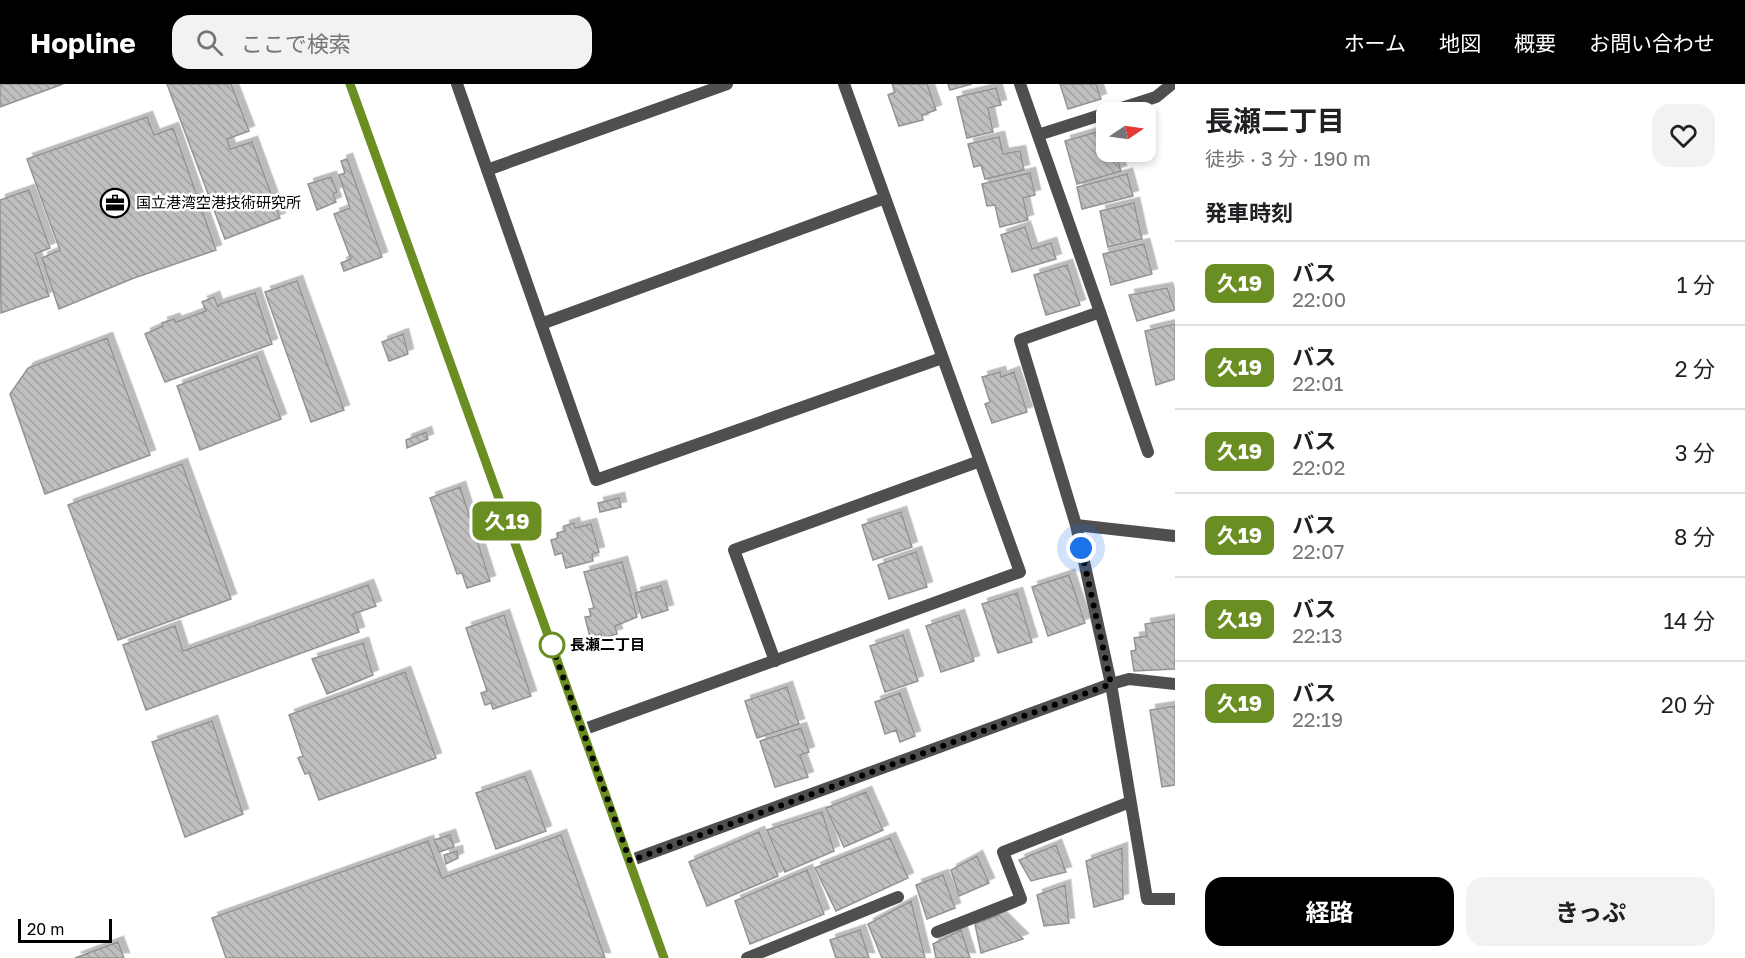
<!DOCTYPE html>
<html lang="ja">
<head>
<meta charset="utf-8">
<style>
  body { margin:0; font-family:"Golos Text","Noto Sans JP",sans-serif; background:#f2f2f2; color:#202124; height:100vh; display:flex; flex-direction:column; font-size:22px; white-space:nowrap }
  * { box-sizing:border-box; margin:0 }
  p { font-size:20px; color:#757577 }
  .icon { flex:none; width:33px; height:33px; fill:none; stroke:currentColor; stroke-width:2; stroke-linecap:round; stroke-linejoin:round }
  .map { position:relative; flex:1; overflow:hidden }
  .drawer { display:flex; flex-direction:column; background:#fff; width:570px }
  .drawer>* { flex:none }
  .badge { padding:0 12px; border-radius:9px; font-size:21px; line-height:39px }
  .needle { width:39px; rotate:77deg }
  .tools { position:absolute; left:1096px; top:18px; display:grid; gap:12px }
  .tools a { display:grid; place-items:center; width:60px; height:60px; border-radius:12px; background:#fff; box-shadow:0 3px 9px #0003; font-size:30px }
  .scale { position:absolute; left:18px; bottom:15px; width:94px; box-sizing:border-box; padding-left:6px; border:3px solid #000; border-top:0; font-size:16px; line-height:21px; white-space:nowrap; color:#000; -webkit-text-stroke:4px #fff; paint-order:stroke }
  .you { position:absolute; width:30px; height:30px; margin:-15px; border:4px solid #fff; border-radius:50%; background:#1a73e8; box-shadow:0 0 0 9px #1a73e833 }
  .map>.badge { position:absolute; translate:-50% -50%; box-shadow:0 0 0 3px #fff }
  h2 { padding:0 30px; font-size:22px; line-height:54px }
  .round { display:grid; place-items:center; flex:none; width:63px; height:63px; border-radius:18px; background:#f2f2f2 }
  .overview { display:flex; align-items:center; justify-content:space-between; height:102px; padding:0 30px }
  h1 { font-size:28px; font-weight:700; line-height:45px }
  .primary-button { display:flex; gap:12px; margin-top:auto; padding:12px 30px }
  .primary-button a { flex:1; height:69px; border-radius:18px; background:#000; color:#fff; font-size:24px; font-weight:700; line-height:69px; text-align:center }
  .primary-button a+a { background:#f2f2f2; color:#202124 }
  ul { padding:0; list-style:none }
  li { display:flex; align-items:center; gap:18px; height:84px; padding:0 30px; border-top:2px solid #e0e0e0 }
  li div { flex:1 }
  li b { display:block; font-size:22px }
  li em { font-style:normal }
  li .badge { min-width:66px; font-weight:700; text-align:center }
  header { display:flex; align-items:center; gap:36px; box-sizing:border-box; height:84px; padding:0 30px; background:#000; color:#fff }
  header strong { font-size:28px }
  nav { display:flex; gap:33px; margin-inline-start:auto; font-size:21px }
  .search { width:420px; height:54px; background:#f2f2f2; display:flex; align-items:center; gap:15px; box-sizing:border-box; padding:0 21px; border-radius:18px; color:#757577; font-size:22px }
  main { display:flex; flex:1; min-height:0 }
  .map>svg:first-child { display:block }
  .building { fill:url(#building-back-hatch); stroke:#939393; stroke-width:1.5; filter:url(#shadow) }
  .lines { fill:none; stroke-linecap:round; stroke-linejoin:round }
  .street { stroke:#4f4f4f; stroke-width:12 }
  .secondary { stroke:#1c1c1c; stroke-width:12 }
  .line-casing { stroke:#fff; stroke-width:14 }
  .line { stroke:#6b8e23; stroke-width:9 }
  .walk { stroke:#000; stroke-width:6; stroke-dasharray:0 10.8 }
  .stop-dot { fill:#fff; stroke:#6b8e23; stroke-width:3 }
  .labels { text-anchor:middle; stroke-width:5; stroke-linejoin:round; paint-order:stroke }
  .poi-label { font-size:15px; fill:#000; stroke:#fff; text-anchor:start }
  .stop-label { font-size:15px; font-weight:bold; fill:#000; stroke:#fff; text-anchor:start }
</style>
</head>
<body>
<header>
<strong>Hopline</strong>
<div class="search"><svg class="icon" aria-label="search" viewBox="0 0 24 24"><circle cx="10" cy="10" r="6"/><path d="M15 15l6 6"/></svg>ここで検索</div>
<nav><a>ホーム</a><a>地図</a><a>概要</a><a>お問い合わせ</a></nav>
</header>
<main>
<div class="map">
<svg width="1175" height="874" viewBox="0 0 1175 874">
  <defs>
    <pattern id="building-back-hatch" width="6" height="6" patternUnits="userSpaceOnUse" patternTransform="scale(1.5)"><rect width="6" height="6" fill="#bfbfbf"/><path d="M-1 5l2 2M0 0l6 6M5-1l2 2" fill="none" stroke="#a2a2a2"/></pattern>
    <filter id="shadow"><feDropShadow dx="5.5" dy="-5.5" stdDeviation="0" flood-color="#0004"/></filter>
  </defs>
  <rect width="100%" height="100%" fill="#fff"/>
  <path class="building" d="M0 0H63L0 23Z
    M167 0H231L249 47 227 55 230 65 252 58 280 134 225 155Z
    M892 0H927L936 26 922 31 923 36 899 42 888 11 895 8Z
    M948 0H972L950 6Z
    M1060 0H1096L1101 15 1068 25Z
    M996 4 1001 21 988 24 993 48 967 54 957 13Z
    M147 33 154 51 173 44 216 166 134 194 59 225 42 174 60 166 27 75Z
    M1107 45V68H1115L1121 87 1077 100 1065 57Z
    M999 53 1003 70 1020 67 1024 86 985 95 981 81 974 83 968 60Z
    M347 75 382 173 344 187 341 179 351 175 334 130 350 124 339 91 345 89 341 77Z
    M1030 89 1035 111 1023 114 1028 136 1000 143 995 121 987 122 982 100Z
    M1127 90 1133 112 1082 125 1077 103Z
    M331 93 337 108 333 110 336 118 317 126 308 100Z
    M29 106 50 164 35 170 49 212 1 229 0 116Z
    M1134 119 1142 155 1108 163 1100 127Z
    M1025 143 1032 165 1051 159 1056 175 1012 188 1001 151Z
    M1144 160 1152 190 1111 201 1103 170Z
    M1067 181 1080 221 1046 231 1034 191Z
    M297 197 344 326 311 338 265 208Z
    M1167 204 1175 226 1137 237 1129 211Z
    M255 209 272 260 165 298 145 250 163 242 162 239 174 235 176 238 206 227 202 218 214 213 218 223 220 220Z
    M1175 240V295L1156 301 1145 247Z
    M403 250 408 270 389 277 382 258Z
    M107 254 150 371 45 410 10 310 28 284Z
    M257 272 281 335 200 366 177 302Z
    M1000 288 1001 293 1014 288 1027 328 992 339 985 320 990 318 982 293Z
    M426 348 428 355 407 364 406 356Z
    M182 380 231 515 118 556 68 421Z
    M460 403 490 497 467 504 462 489 457 490 430 414Z
    M619 414 621 423 600 428 598 419Z
    M901 428 912 463 873 476 862 441Z
    M574 439 575 444 591 440 599 468 592 470 593 477 566 484 562 469 555 471 551 456 558 454 557 449 565 447 564 442Z
    M916 468 927 503 889 515 878 481Z
    M622 478 637 533 615 542 617 550 602 554 601 550 590 553 585 533 591 532 589 525 594 524 584 488Z
    M1069 491 1085 539 1048 552 1032 503Z
    M368 501 376 522 353 530 359 548 146 626 123 561 175 542 183 567Z
    M661 502 668 526 642 534 635 509Z
    M1017 509 1032 558 998 569 982 520Z
    M504 531 531 612 493 625 491 619 485 621 481 609 487 607 466 544Z
    M959 531 974 577 941 588 926 542Z
    M1175 535V585L1134 587 1131 567 1136 566 1134 554 1147 552 1145 540Z
    M903 551 918 597 885 608 870 562Z
    M363 559 373 591 327 610 312 575Z
    M405 588 436 674 319 716 309 689 305 690 298 674 303 672 289 631Z
    M787 603 799 640 757 654 745 617Z
    M900 609 915 652 900 658 896 646 885 650 875 618Z
    M1175 622V701L1162 703 1150 626Z
    M212 637 243 730 185 753 152 658Z
    M801 644 809 668 800 671 808 693 775 703 760 657Z
    M525 692 546 747 496 765 476 709Z
    M866 708 883 746 844 763 826 724Z
    M822 728 834 767 785 788 767 746Z
    M759 748 778 792 707 822 689 778Z
    M450 751 454 763 439 768 434 756Z
    M561 751 605 874H226L212 834 428 757 442 794Z
    M890 754 908 794 836 827 815 784Z
    M1056 761 1066 788 1031 797 1019 776Z
    M1122 764 1123 815 1094 823 1086 777Z
    M457 767 458 774 446 780 444 771Z
    M977 772 989 799 959 812 951 786Z
    M807 786 824 830 750 860 735 817Z
    M943 791 955 824 927 835 916 801Z
    M1065 801 1069 839 1044 842 1037 811Z
    M911 817 925 874H882L868 840Z
    M999 831 1023 855 981 869 975 840Z
    M860 846 869 874H836L830 856Z
    M961 846 970 874H936L933 860Z
    M118 858 124 874H75Z"/>
  <g class="lines">
    <path class="street" d="M457 0 596 396 942 274
      M1109 28 1156 13 1172 0
      M1038 51 1107 29
      M487 86 727 0
      M1100 228 1148 368
      M541 240 885 114
      M1076 441 1174 452
      M775 577 734 466 980 377
      M1175 600 1129 595 1111 600 1147 815H1175
      M582 646 1020 488 844 0
      M629 777 1111 600 1076 441 1020 256 1100 228 1020 0
      M937 848 1021 815 1003 768 1130 718
      M747 874 898 813"/>
    <path class="secondary" d="M350 0 664 874"/>
  </g>
  <g class="lines">
    <g class="line-casing">
      <path id="line" d="M350 0 664 874"/>
    </g>
    <use href="#line" class="line"/>
    <path class="walk" d="M552 561 550 557 630 777 1111 600 1081 464"/>
  </g>
  <defs>
    <g id="office-ring" transform="scale(1.5)"><circle r="9.5" fill="#fff" stroke="#000" stroke-width="1.5"/><path d="M-6-3h4V-5.5h4V-3h4V5H-6ZM-1-4.5V-3h2v-1.5ZM-6 0V1H6V0Z" fill="#000"/></g>
  </defs>
  <g fill-rule="evenodd">
    <use href="#office-ring" x="115" y="119"/>
  </g>
  <circle class="stop-dot" cx="552" cy="561" r="12"/>
  <g class="labels">
    <g class="poi-label">
      <text x="136" y="124">国立港湾空港技術研究所</text>
    </g>
    <g class="stop-label">
      <text x="570" y="566">長瀬二丁目</text>
    </g>
  </g>
</svg>
<div class="tools">
<a><svg class="needle" viewBox="-14 -14 28 28"><path d="M0-13l5 13h-10z" fill="#e53935"/><path d="M0 13l5-13h-10z" fill="#757577"/></svg></a>
</div>
<div class="scale">20 m</div>
<div class="you" style="left:1081px;top:464px"></div>
<b class="badge" style="left:507px;top:437px;background:#6b8e23;color:#fff">久19</b>
</div>
<section class="drawer">
<div class="overview"><div><h1>長瀬二丁目</h1><p>徒歩 · 3 分 · 190 m</p></div><a class="round"><svg class="icon" aria-label="heart" viewBox="0 0 24 24"><path d="M12 20l-8-8c-3-5 5-10 8-4 3-6 11-1 8 4z"/></svg></a></div>
<h2>発車時刻</h2>
<ul>
<li><span class="badge" style="background:#6b8e23;color:#fff">久19</span><div><b>バス</b><p>22:00</p></div><em>1 分</em></li>
<li><span class="badge" style="background:#6b8e23;color:#fff">久19</span><div><b>バス</b><p>22:01</p></div><em>2 分</em></li>
<li><span class="badge" style="background:#6b8e23;color:#fff">久19</span><div><b>バス</b><p>22:02</p></div><em>3 分</em></li>
<li><span class="badge" style="background:#6b8e23;color:#fff">久19</span><div><b>バス</b><p>22:07</p></div><em>8 分</em></li>
<li><span class="badge" style="background:#6b8e23;color:#fff">久19</span><div><b>バス</b><p>22:13</p></div><em>14 分</em></li>
<li><span class="badge" style="background:#6b8e23;color:#fff">久19</span><div><b>バス</b><p>22:19</p></div><em>20 分</em></li>
</ul>
<div class="primary-button"><a>経路</a><a>きっぷ</a></div>
</section>
</main>
</body>
</html>
